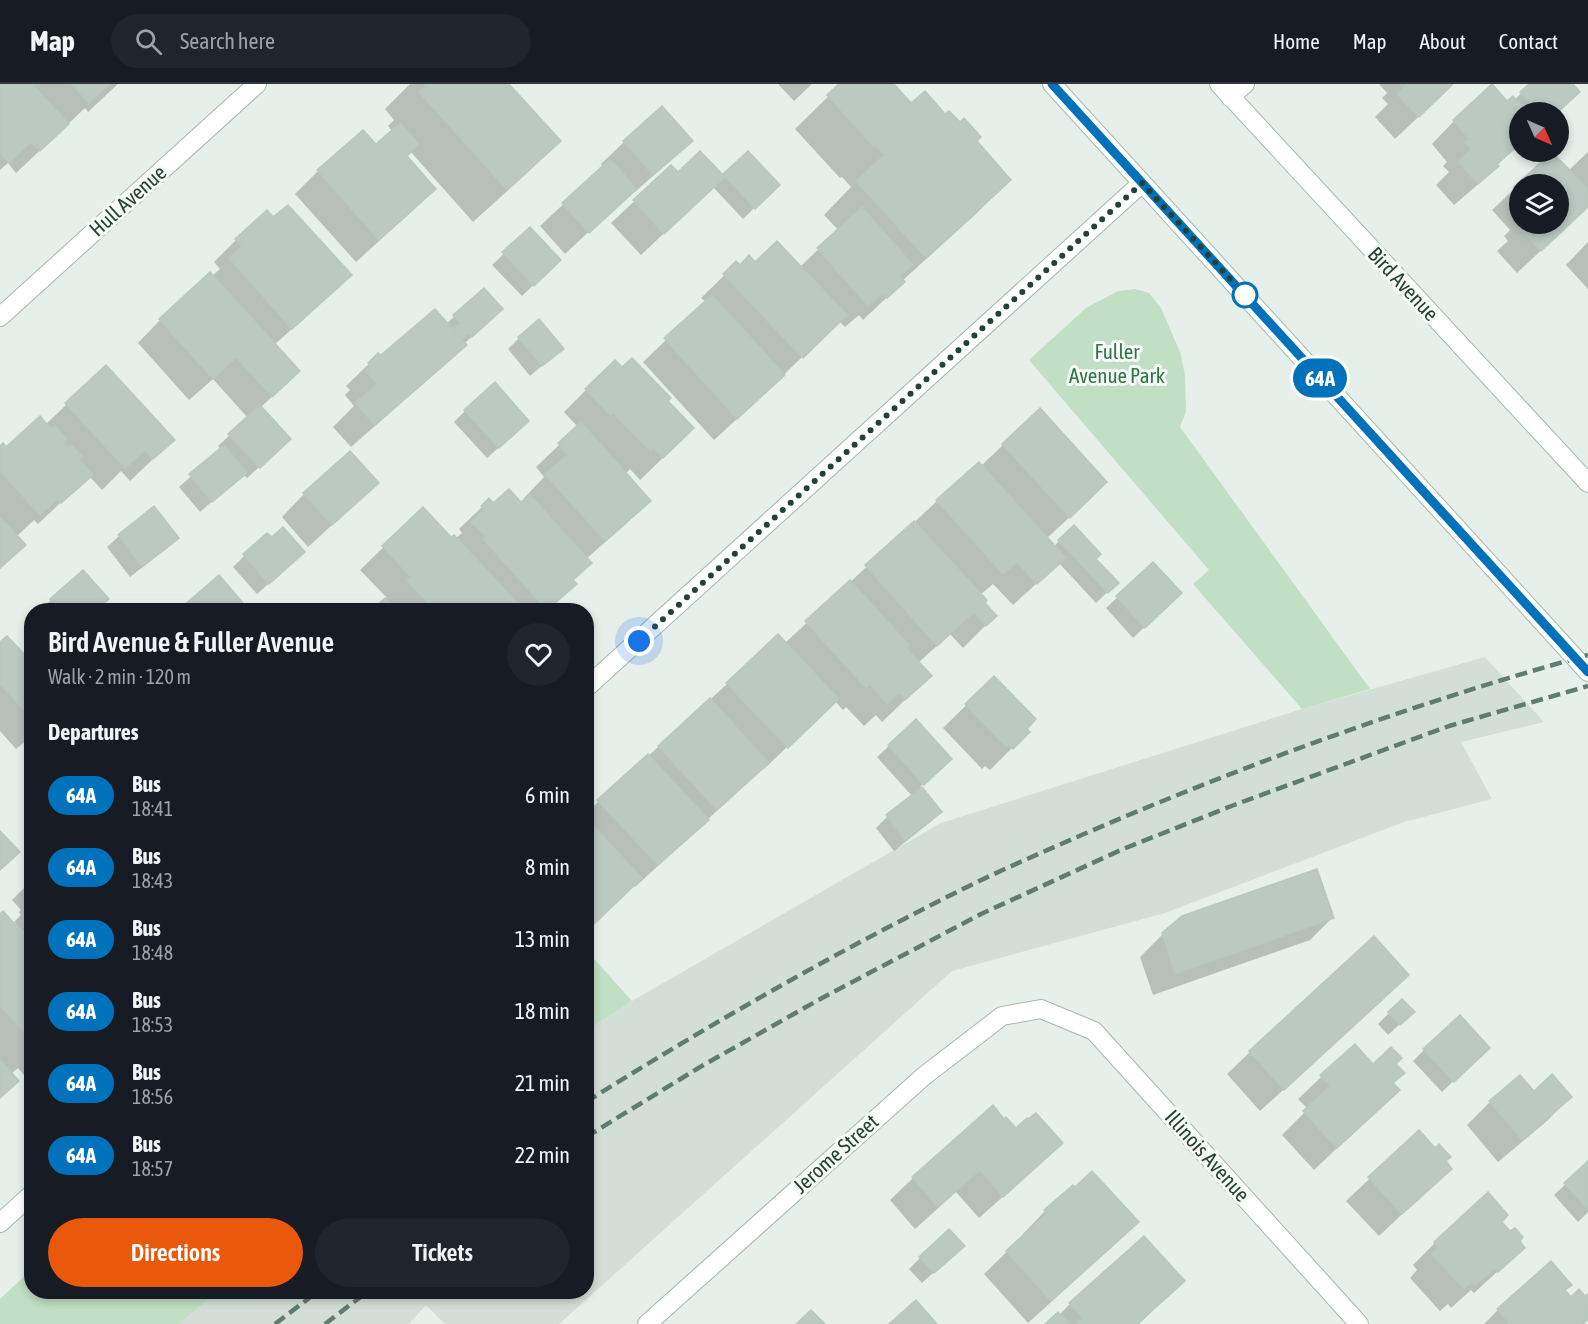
<!DOCTYPE html>
<html lang="en">
<head>
<meta charset="utf-8">
<style>
  body { margin:0; font-family:"Asap Condensed",sans-serif; background:#20242c; color:#f1f3f6; height:100vh; display:flex; flex-direction:column; font-size:22px; white-space:nowrap }
  * { box-sizing:border-box; margin:0 }
  p { font-size:20px; color:#9ea1a6 }
  .icon { flex:none; width:33px; height:33px; fill:none; stroke:currentColor; stroke-width:2; stroke-linecap:round; stroke-linejoin:round }
  .map { position:relative; flex:1; overflow:hidden }
  .side { position:absolute; left:24px; top:519px; width:570px; height:696px; display:flex; flex-direction:column; background:#171b24; border-radius:24px; box-shadow:0 3px 9px #0003 }
  .side>* { flex:none }
  .badge { padding:0 12px; border-radius:20px; font-size:21px; line-height:39px }
  .needle { width:39px; rotate:135deg }
  .fabs { position:absolute; left:1509px; top:18px; display:grid; gap:12px }
  .fabs a { display:grid; place-items:center; width:60px; height:60px; border-radius:50%; background:#171b24; box-shadow:0 3px 9px #0003; font-size:30px }
  .you { position:absolute; width:30px; height:30px; margin:-15px; border:4px solid #fff; border-radius:50%; background:#1a73e8; box-shadow:0 0 0 9px #1a73e833 }
  .map>.badge { position:absolute; translate:-50% -50%; box-shadow:0 0 0 3px #fff }
  h2 { padding:0 24px; font-size:22px; line-height:54px }
  .round { display:grid; place-items:center; flex:none; width:63px; height:63px; border-radius:32px; background:#20242c }
  .headline { display:flex; align-items:center; justify-content:space-between; height:102px; padding:0 24px }
  h1 { font-size:28px; font-weight:600; line-height:45px }
  .action { display:flex; gap:12px; margin-top:auto; padding:12px 24px }
  .action a { flex:1; height:69px; border-radius:36px; background:#ea580c; color:#fff; font-size:24px; font-weight:600; line-height:69px; text-align:center }
  .action a+a { background:#20242c; color:#f1f3f6 }
  ul { padding:0; list-style:none }
  li { display:flex; align-items:center; gap:18px; height:72px; padding:0 24px }
  li div { flex:1 }
  li b { display:block; font-size:22px }
  li em { font-style:normal }
  li .badge { min-width:66px; font-weight:700; text-align:center }
  header { display:flex; align-items:center; gap:36px; box-sizing:border-box; height:84px; padding:0 30px; background:#171b24; border-bottom:2px solid #363941 }
  header strong { font-size:28px }
  nav { display:flex; gap:33px; margin-inline-start:auto; font-size:21px }
  .search { width:420px; height:54px; background:#20242c; display:flex; align-items:center; gap:15px; box-sizing:border-box; padding:0 21px; border-radius:33px; color:#9ea1a6; font-size:22px }
  .map>svg:first-child { display:block }
  .built { fill:#d4ded8 }
  .green { fill:#c0dfc4 }
  .shadow { fill:#0003; fill-rule:evenodd }
  .building { fill:#bbc9c2; stroke:#b8c8c0; stroke-width:1.5 }
  .lines { fill:none; stroke-linecap:round; stroke-linejoin:round }
  .street-casing { stroke:#a8b7b0; stroke-width:20 }
  .secondary-casing { stroke:#a4bab0; stroke-width:20 }
  .street { stroke:#fff; stroke-width:18 }
  .secondary { stroke:#fff; stroke-width:18 }
  .rail { stroke:#607c71; stroke-width:4.5; stroke-dasharray:12 6; stroke-linecap:butt }
  .line-casing { stroke:#fff; stroke-width:14 }
  .line { stroke:#0072bc; stroke-width:9 }
  .walk { stroke:#254136; stroke-width:6; stroke-dasharray:0 10.8 }
  .stop-dot { fill:#fff; stroke:#0072bc; stroke-width:3 }
  .labels { text-anchor:middle; stroke-width:6; stroke-linejoin:round; paint-order:stroke }
  .street-label { font-size:21px; fill:#254136; stroke:#f7fbf8 }
  .park-label { font-size:21px; fill:#2f7742; stroke:#f7fbf8 }
</style>
</head>
<body>
<header>
<strong>Map</strong>
<div class="search"><svg class="icon" aria-label="search" viewBox="0 0 24 24"><circle cx="10" cy="10" r="6"/><path d="M15 15l6 6"/></svg>Search here</div>
<nav><a>Home</a><a>Map</a><a>About</a><a>Contact</a></nav>
</header>
<div class="map">
<svg width="1588" height="1240" viewBox="0 0 1588 1240">
  <rect width="100%" height="100%" fill="#e6efea"/>
  <path class="built" d="M1485 573 1544 638 1461 658 1492 715 1404 738 1165 829 952 887 559 1240H445L426 1221 409 1240H179L217 1208H586L587 947 632 917 941 739 1302 625Z"/>
  <path class="green" d="M1135 205 1149 209 1161 224 1180 268 1185 291 1186 328 1180 343 1370 605 1302 625 1193 500 1209 486 1029 276 1086 224 1118 207Z
    M587 867 632 917 587 947Z
    M31 1186 32 1208H217L179 1240H0V1215Z"/>
  <path class="shadow" d="M0 0H118L88 28 85 24 16 89 8 79 0 86Z
    M410 0H507L559 57 526 90 473 138 410 67 405 72 434 105 411 128 356 178 295 110 318 87 362 48 375 62 392 47 388 42 394 36 385 25Z
    M778 0H812L794 17Z
    M841 0H892L911 21 945 32 960 40 1009 96 977 129 902 197 903 198 863 236 859 231 845 243 839 237 761 313 714 356 643 278 706 218 701 214 736 180 740 183 755 180 800 183 838 146 824 131 851 103 842 93 840 94 795 45Z
    M1379 0H1453L1395 55 1375 33 1388 20 1382 14 1387 9Z
    M1531 0H1571L1578 8 1557 28H1520V59L1474 104 1454 121 1436 101 1449 88 1443 82 1447 78 1432 60 1454 37 1514 16Z
    M662 24 691 56 668 79 629 113 628 111 565 170 540 142 603 83 601 80 624 58Z
    M1588 68V122L1517 189 1497 167 1508 157 1504 152 1510 146 1492 126 1553 69 1569 86ZM1520 100H1558V140H1520Z
    M748 69 778 101 743 135 713 103 641 171 611 139 671 83 678 90 722 92Z
    M273 135 350 191 327 214 274 261 276 309 260 324 278 366 247 394 243 390 200 428 179 403 221 366 218 362 248 334 213 295 189 316 138 259 160 236 220 185 214 178 236 156Z
    M530 145 548 187 522 212 492 181Z
    M1588 158V205L1566 181Z
    M484 206 501 225 464 260 465 261 442 283 351 363 333 343 354 322 345 311 350 306 346 302 378 271 381 273 446 240Z
    M519 254 562 265 530 292 508 265Z
    M106 283 173 356 130 397 121 387 102 406 89 392 38 440 34 436 16 453 23 461 0 485V364L6 365 45 341Z
    M586 306 666 317 670 367 640 396 630 385 625 390 648 417 626 440 586 475 572 497 575 500 547 526H374L387 514 360 486 423 425 451 455H455L462 449 459 445 482 423 493 421H521L526 416 524 414 544 393 536 383 578 343 564 328Z
    M465 327 516 348 487 374 454 338Z
    M1003 361 1083 421 1047 454 1054 462 1074 443 1094 475 1117 499 1096 519 1059 479 1013 521 993 500 980 511 983 519 995 532 963 564 950 550 918 579 930 592 882 638 876 631 864 642 846 623 843 626 835 617 764 685 763 683 684 758 635 803 633 801 586 846V729L727 600 784 560 937 417 981 382Z
    M304 410 354 421 308 463 282 433Z
    M154 424 177 454 166 465 130 493 107 463 119 452Z
    M244 472 292 479 257 510 233 483Z
    M1153 480 1169 520 1133 554 1106 524Z
    M219 493 247 526H181L184 523Z
    M107 515 95 526H41L51 516Z
    M0 560 32 581V652L16 665 0 647Z
    M994 594 1024 645 1028 648 990 686 985 682 982 685 943 644Z
    M916 637 939 686 920 703 940 728 929 739 894 767 876 744 887 733 912 712 877 673Z
    M32 734V750L24 741Z
    M32 796V985L24 991 18 984 11 990 0 1014V832L23 852 25 850 14 838 21 831 19 828 21 826 12 816Z
    M1333 833 1310 856 1153 911 1140 873 1163 850Z
    M1407 891 1384 914 1260 1027 1227 990 1250 968Z
    M1389 929 1401 939 1388 951 1378 940Z
    M1354 962 1373 982 1394 980 1392 1000 1398 1006 1314 1086 1282 1051 1308 1025 1298 1015Z
    M1424 966 1477 975 1442 1008 1413 977Z
    M1520 993 1534 1009 1570 1013 1548 1036 1498 1078 1467 1041 1490 1018Z
    M1004 1037 1016 1046 1061 1059 1038 1081 979 1134 956 1108 915 1145 890 1116 913 1094Z
    M1419 1048 1450 1085 1379 1152 1346 1117Z
    M1588 1079V1128L1578 1138 1554 1111Z
    M1045 1127 1137 1138 1114 1161 1028 1239 984 1190 1024 1151 1023 1150Z
    M1500 1138 1523 1164 1474 1209 1471 1206 1451 1224 1448 1220 1440 1227 1410 1194 1417 1186 1413 1181 1435 1159Z
    M951 1173 922 1199 909 1185 920 1174Z
    M1183 1197 1139 1240H1047L1059 1231 1070 1220Z
    M1564 1207 1570 1215 1585 1214 1588 1212V1236L1584 1240H1484L1498 1226Z"/>
  <path class="building" d="M0 0H32L69 40 40 67 31 58 9 79 0 69Z
    M71 0H110L89 19Z
    M424 0H509L561 57 507 106 419 8 426 2Z
    M839 0H894L911 19 925 7 945 30 949 27 960 38 964 34 981 53 977 57 1011 96 926 174 856 97 884 71 875 61 874 63 827 11Z
    M1407 0H1453L1419 33 1397 10Z
    M1492 0 1507 17 1513 12 1527 28H1520V60L1497 80 1499 82 1478 100 1458 78 1471 65 1465 58 1469 55 1453 36Z
    M1529 0H1573L1580 8 1558 28H1540L1520 8Z
    M662 22 693 57 653 91 623 57Z
    M400 39 419 60 407 72 436 105 379 156 317 86 363 46 376 60Z
    M700 67 725 93 664 150 633 116 671 81 678 88Z
    M748 67 780 101 755 125 723 90Z
    M1552 68 1588 105V123L1541 167 1519 144 1523 140H1558V100H1520V109L1514 103Z
    M610 75 637 105 589 149 562 119Z
    M288 121 352 191 292 245 229 174 242 162 235 155 267 126 273 133Z
    M862 123 913 181 900 192 905 198 887 214 883 210 868 222 817 164Z
    M530 143 561 176 534 202 502 168Z
    M777 157 847 231 803 274 723 190 736 177 740 181 749 171 755 178Z
    M210 188 300 287 272 313 236 273 213 295 159 235Z
    M484 204 503 225 472 253 469 249 462 255 453 245 460 239 453 231Z
    M712 211 785 291 737 335 664 254Z
    M435 225 467 261 375 341 355 319 377 300 366 287 371 282 368 279 378 269 381 271Z
    M539 235 564 265 542 282 518 253Z
    M632 274 671 314 668 317 694 344 663 374 653 364 650 367 613 329 610 331 585 305 615 276 622 283Z
    M106 281 175 356 153 375 145 366 125 384 65 319Z
    M495 298 529 337 499 364 464 326Z
    M260 321 291 355 260 384 228 350Z
    M1040 324 1107 398 1070 434 1002 360Z
    M40 332 51 345 55 342 67 355 64 359 68 364 71 361 83 373 80 376 93 391 61 419 58 414 40 431 0 387V362L3 359 6 363Z
    M581 338 651 417 605 457 545 390 567 371 558 359Z
    M224 361 247 389 212 418 189 390Z
    M350 367 379 399 332 441 303 409Z
    M979 378 1066 474 1037 500 1017 478 1003 490 936 416Z
    M509 405 521 418 530 411 592 479 573 496 577 500 547 526 483 455 486 453 471 438 484 426 481 422 489 414 493 419Z
    M154 422 179 454 142 483 118 451Z
    M423 423 451 453 454 451 524 526H435L407 497 411 493 382 462Z
    M0 433 26 461 0 484Z
    M914 437 987 516 985 519 997 532 986 542 974 528 937 562 865 481Z
    M1074 441 1101 470 1096 475 1119 499 1108 509 1058 456Z
    M283 443 305 468 269 500 243 470 267 449 272 453Z
    M1153 478 1182 509 1145 544 1116 512Z
    M83 486 109 515 96 526H60L50 515Z
    M219 491 249 526H187L183 522Z
    M850 496 909 561 906 564 932 592 905 616 899 609 887 620 870 601 866 604 805 537Z
    M385 514 398 526H372Z
    M778 550 839 615 788 664 726 599Z
    M7 552 32 578V635L0 600V558Z
    M994 592 1036 635 1027 645 1030 648 1013 665 1009 660 1006 663 965 620Z
    M710 614 769 679 717 726 658 662Z
    M916 635 952 675 924 701 888 661Z
    M648 670 709 736 658 781 597 716Z
    M922 703 942 728 905 757 886 731Z
    M586 734 642 794 591 843 586 838Z
    M0 747 20 768 0 786Z
    M1317 785 1334 834 1175 890 1162 849 1182 832Z
    M3 827 32 859V956L0 922V830Z
    M1374 852 1409 891 1284 1006 1249 967Z
    M1402 915 1415 928 1400 941 1388 928Z
    M1460 931 1490 964 1454 998 1423 965Z
    M1355 960 1373 980 1391 963 1402 974 1396 980 1405 989 1393 999 1400 1006 1337 1064 1303 1027 1330 1002 1320 991Z
    M0 976 19 997 0 1014Z
    M1552 990 1572 1013 1522 1056 1489 1017 1520 991 1534 1007Z
    M993 1021 1004 1035 1006 1033 1016 1044 1027 1034 1028 1035 1036 1029 1063 1059 1003 1113 980 1086 938 1123 912 1093Z
    M1419 1046 1435 1064 1439 1060 1451 1073 1446 1077 1452 1085 1402 1130 1368 1093Z
    M1588 1077V1125L1564 1099Z
    M1092 1087 1139 1138 1051 1217 1006 1167 1047 1129 1044 1126 1073 1101 1075 1103Z
    M1488 1108 1508 1131 1502 1138 1510 1147 1515 1144 1523 1153 1520 1157 1525 1164 1498 1188 1494 1185 1474 1202 1471 1198 1464 1205 1431 1170 1439 1163 1434 1158Z
    M949 1145 965 1162 934 1189 919 1173Z
    M1144 1152 1185 1197 1137 1240H1076L1083 1234 1069 1219Z
    M1551 1177 1572 1201 1565 1206 1571 1213 1579 1205 1585 1212 1588 1210V1236H1586L1582 1240H1510L1497 1225Z
    M916 1216 937 1240H889Z
    M811 1226 825 1240H796Z
    M1058 1228 1070 1240H1045Z"/>
  <g class="lines">
    <g class="street-casing">
      <path id="street" d="M1230 13 1245 0
        M0 233 257 0
        M586 604 1142 99
        M0 1139 32 1110
        M647 1240 924 992 1002 932 1041 925 1094 947 1359 1240"/>
    </g>
    <g class="secondary-casing">
      <path id="secondary" d="M1052 0 1588 588
        M1219 0 1588 399"/>
    </g>
    <use href="#street" class="street"/>
    <use href="#secondary" class="secondary"/>
    <path class="rail" d="M586 1018C710 940 836 868 967 803 987 793 1007 784 1027 775 1079 752 1132 729 1185 708 1317 655 1451 609 1588 571
      M586 1053 700 983 822 914 981 830 1123 765 1234 721 1449 642 1588 602
      M275 1240 317 1208
      M325 1240 367 1208"/>
  </g>
  <g class="lines">
    <g class="line-casing">
      <path id="line" d="M1052 0 1588 588"/>
    </g>
    <use href="#line" class="line"/>
    <path class="walk" d="M639 557 1142 99 1245 211"/>
  </g>
  <circle class="stop-dot" cx="1245" cy="211" r="12"/>
  <g class="labels">
    <g class="street-label">
      <text transform="translate(128 117) rotate(-42)" y="7">Hull Avenue</text>
      <text transform="translate(1403 200) rotate(47)" y="7">Bird Avenue</text>
      <text transform="translate(836 1070) rotate(-42)" y="7">Jerome Street</text>
      <text transform="translate(1207 1072) rotate(48)" y="7">Illinois Avenue</text>
    </g>
    <g class="park-label">
      <text x="1117" y="275">Fuller<tspan x="1117" dy="24">Avenue Park</tspan></text>
    </g>
  </g>
</svg>
<div class="fabs">
<a><svg class="needle" viewBox="-14 -14 28 28"><path d="M0-13l5 13h-10z" fill="#e53935"/><path d="M0 13l5-13h-10z" fill="#9ea1a6"/></svg></a>
<a><svg class="icon" aria-label="layers" viewBox="0 0 24 24"><path d="M12 4l9 5-9 5-9-5zM3 14l9 5 9-5"/></svg></a>
</div>
<div class="you" style="left:639px;top:557px"></div>
<b class="badge" style="left:1320px;top:294px;background:#0072bc;color:#fff">64A</b>
<section class="side">
<div class="headline"><div><h1>Bird Avenue &amp; Fuller Avenue</h1><p>Walk · 2 min · 120 m</p></div><a class="round"><svg class="icon" aria-label="heart" viewBox="0 0 24 24"><path d="M12 20l-8-8c-3-5 5-10 8-4 3-6 11-1 8 4z"/></svg></a></div>
<h2>Departures</h2>
<ul>
<li><span class="badge" style="background:#0072bc;color:#fff">64A</span><div><b>Bus</b><p>18:41</p></div><em>6 min</em></li>
<li><span class="badge" style="background:#0072bc;color:#fff">64A</span><div><b>Bus</b><p>18:43</p></div><em>8 min</em></li>
<li><span class="badge" style="background:#0072bc;color:#fff">64A</span><div><b>Bus</b><p>18:48</p></div><em>13 min</em></li>
<li><span class="badge" style="background:#0072bc;color:#fff">64A</span><div><b>Bus</b><p>18:53</p></div><em>18 min</em></li>
<li><span class="badge" style="background:#0072bc;color:#fff">64A</span><div><b>Bus</b><p>18:56</p></div><em>21 min</em></li>
<li><span class="badge" style="background:#0072bc;color:#fff">64A</span><div><b>Bus</b><p>18:57</p></div><em>22 min</em></li>
</ul>
<div class="action"><a>Directions</a><a>Tickets</a></div>
</section>
</div>
</body>
</html>
